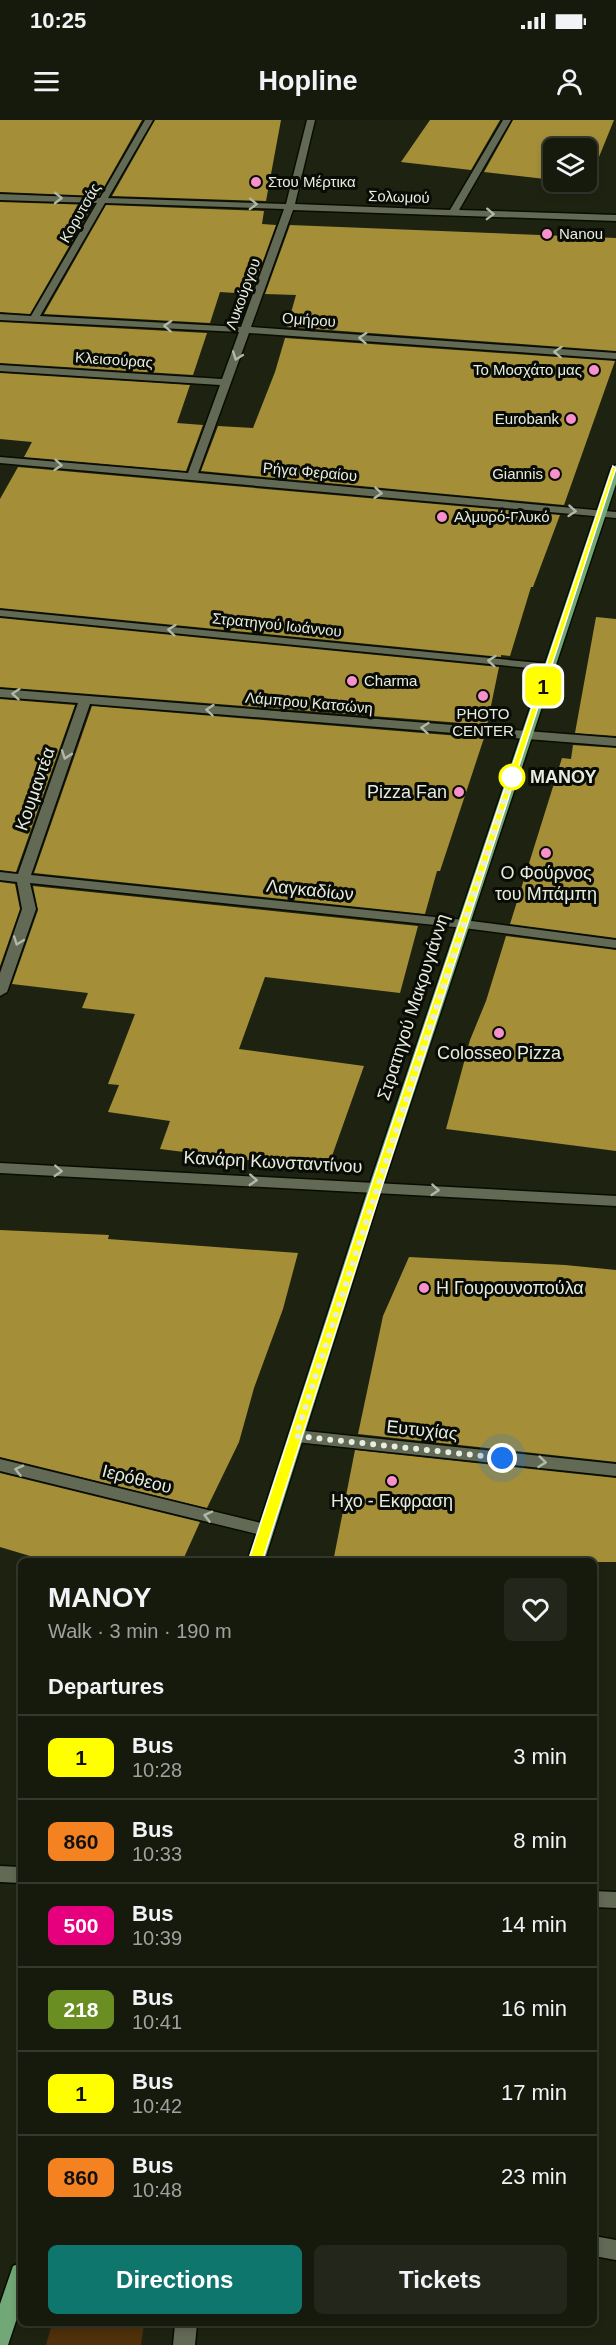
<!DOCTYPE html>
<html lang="en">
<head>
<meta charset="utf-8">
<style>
  body { margin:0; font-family:Helvetica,sans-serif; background:#23271b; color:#f1f3f6; height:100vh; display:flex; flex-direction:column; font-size:22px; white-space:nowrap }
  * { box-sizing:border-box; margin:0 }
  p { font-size:20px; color:#9ea19d }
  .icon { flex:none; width:33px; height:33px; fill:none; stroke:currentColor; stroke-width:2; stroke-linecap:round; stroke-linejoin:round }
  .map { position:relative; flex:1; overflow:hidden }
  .sheet { position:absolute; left:18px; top:1438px; width:579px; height:768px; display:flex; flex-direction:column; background:#161a0d; border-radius:9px; box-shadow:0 3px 9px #0003,0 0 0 2px #35382e }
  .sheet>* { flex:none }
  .badge { padding:0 12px; border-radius:9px; font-size:21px; line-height:39px }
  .controls { position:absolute; left:543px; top:18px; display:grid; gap:12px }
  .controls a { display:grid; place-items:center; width:54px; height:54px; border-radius:9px; background:#161a0d; box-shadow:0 3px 9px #0003,0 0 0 2px #35382e; font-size:30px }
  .you { position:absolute; width:30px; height:30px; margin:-15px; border:4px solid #fff; border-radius:50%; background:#1a73e8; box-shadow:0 0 0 9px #1a73e833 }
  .map>.badge { position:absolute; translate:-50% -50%; box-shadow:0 0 0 3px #fff }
  h2 { padding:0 30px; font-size:22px; line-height:54px }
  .round { display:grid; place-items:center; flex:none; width:63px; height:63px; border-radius:9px; background:#23271b }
  .headline { display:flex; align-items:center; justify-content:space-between; height:102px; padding:0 30px }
  h1 { font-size:28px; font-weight:600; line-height:45px }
  .primary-button { display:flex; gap:12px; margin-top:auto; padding:12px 30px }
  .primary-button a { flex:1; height:69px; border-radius:9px; background:#0f766e; color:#fff; font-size:24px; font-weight:600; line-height:69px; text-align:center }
  .primary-button a+a { background:#23271b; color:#f1f3f6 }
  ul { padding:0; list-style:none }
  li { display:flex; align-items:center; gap:18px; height:84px; padding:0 30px; border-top:2px solid #35382e }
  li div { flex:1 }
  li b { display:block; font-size:22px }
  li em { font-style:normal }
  li .badge { min-width:66px; font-weight:700; text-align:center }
  .status { display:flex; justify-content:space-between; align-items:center; height:42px; padding:0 30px; background:#161a0d; direction:ltr }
  .status svg { height:16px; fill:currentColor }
  header { display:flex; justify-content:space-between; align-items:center; height:78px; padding:0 30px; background:#161a0d; font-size:27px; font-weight:600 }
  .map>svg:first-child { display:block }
  .green { fill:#4e300a }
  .building { fill:#a48e38 }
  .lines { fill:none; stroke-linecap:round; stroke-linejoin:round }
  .minor-casing { stroke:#080c01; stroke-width:3 }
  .major-casing { stroke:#080c01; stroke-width:3 }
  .minor { fill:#626954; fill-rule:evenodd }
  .major { fill:#72a777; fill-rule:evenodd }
  .oneway { stroke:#b2b8a8 }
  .line { fill:#ff0; stroke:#fff; stroke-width:1.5 }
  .walk { stroke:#e7ece0; stroke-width:6; stroke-dasharray:0 10.8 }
  .poi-dot { fill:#f890cc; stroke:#090b05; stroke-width:2 }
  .stop-dot { fill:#fff; stroke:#ff0; stroke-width:3 }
  .labels { text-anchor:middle; stroke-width:6; stroke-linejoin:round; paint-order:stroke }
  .far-poi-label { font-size:15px; fill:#e7ece0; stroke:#090b05; text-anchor:start }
  .far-street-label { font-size:15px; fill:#e7ece0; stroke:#090b05 }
  .stop-label { font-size:18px; font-weight:bold; fill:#e7ece0; stroke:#090b05; text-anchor:start }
  .street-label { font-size:18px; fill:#e7ece0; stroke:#090b05 }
  .poi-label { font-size:18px; fill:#e7ece0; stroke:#090b05 }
</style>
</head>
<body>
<div class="status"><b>10:25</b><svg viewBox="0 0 49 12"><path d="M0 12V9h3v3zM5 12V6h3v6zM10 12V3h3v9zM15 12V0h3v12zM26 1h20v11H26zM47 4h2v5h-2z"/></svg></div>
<header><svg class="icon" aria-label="menu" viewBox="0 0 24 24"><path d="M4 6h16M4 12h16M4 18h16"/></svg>Hopline<svg class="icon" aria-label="person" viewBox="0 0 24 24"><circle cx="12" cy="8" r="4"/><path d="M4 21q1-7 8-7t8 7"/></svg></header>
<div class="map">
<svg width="616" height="2225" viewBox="0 0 616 2225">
  <rect width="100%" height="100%" fill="#1e2311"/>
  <path class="green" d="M52 2204H144L141 2225H46Z"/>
  <path class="building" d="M0 0H142L99 76 0 72Z
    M155 0H281L266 81 112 76Z
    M430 0H500L471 50 401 42Z
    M513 0H614L588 64 565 62H586V28H554V60L484 52Z
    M0 82 93 85 30 194 0 192Z
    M106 85 264 91 262 104 276 105 251 174 220 172 210 203 44 194Z
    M290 105 616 118V231L287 207 296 175 265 174Z
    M0 202 207 213 193 255 0 243Z
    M285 218 615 241 564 385 201 351 218 306 253 308 275 252Z
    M0 253 190 265 177 303 203 305 186 351 24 337 32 322 0 319Z
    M18 347 560 395 533 467H531L510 536 501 535V537L0 488V379Z
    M596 497 616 499V616L575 613Z
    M0 498 499 547 487 605 0 567Z
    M0 579 75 585 16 752 0 750Z
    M92 586 484 618 440 751H437L425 794 34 753Z
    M573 625 616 628V818L510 804 562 638 571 639Z
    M0 762 15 764 20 789 0 846Z
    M33 766 418 806 400 873 265 857 239 929 364 946 327 1050 160 1029 170 1001 108 992 119 965 108 964 135 894 82 888 88 873 12 864 38 790Z
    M506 816 616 830V1031L446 1009 470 920 486 881Z
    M0 1110 109 1115 108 1119 298 1133 283 1189 254 1268 239 1322 207 1388 0 1337Z
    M409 1137 565 1145 616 1150V1342L358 1314 383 1196Z
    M355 1330 616 1358V1442H333Z
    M0 1353 200 1402 182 1442H50L0 1427Z"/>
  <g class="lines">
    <g class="minor-casing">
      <path id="minor" d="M145 0H153L108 78 286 84 307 0H315L295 84 450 90 503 0H511L459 90 616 95V101L293 90 251 207 616 233V239L249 213 198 353 616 392V398L0 343V337L188 353 220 265 0 251V245L222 259 239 212 0 200V194L31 196 97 83 0 80V74L100 78ZM105 83 284 89 241 207 40 196Z
        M0 490 550 544 556 547 550 550 0 496Z
        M0 569 616 618V626L90 584 31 755 464 800 616 820V828L464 808 30 763 36 789 7 872 0 876V853L22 789 17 762 0 760V752L18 754 78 583 0 577Z
        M0 1043 616 1076V1086L0 1053Z
        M296 1310 616 1344V1356L296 1322 290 1320 288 1316 290 1312Z
        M0 1339 265 1404 271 1405 273 1410 271 1415 265 1416 0 1351Z
        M0 1746 21 1747V1763L0 1762Z
        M594 1771 616 1772V1788L594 1787Z
        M594 2116 616 2120V2140L594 2136Z
        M175 2204H197L195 2225H173Z"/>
    </g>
    <g class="major-casing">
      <path id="major" d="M616 345V364L383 1066 264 1442H247L369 1066 611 348Z
        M21 2143V2186L8 2225H0V2184L13 2146Z"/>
    </g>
    <use href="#minor" class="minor"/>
    <use href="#major" class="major"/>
  </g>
  <defs><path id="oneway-chevron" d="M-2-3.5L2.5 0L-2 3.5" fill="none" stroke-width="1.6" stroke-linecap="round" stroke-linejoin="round" transform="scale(1.5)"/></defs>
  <g class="oneway">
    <use href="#oneway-chevron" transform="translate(58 78) rotate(1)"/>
    <use href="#oneway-chevron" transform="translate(253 84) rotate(2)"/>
    <use href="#oneway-chevron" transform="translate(490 94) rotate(2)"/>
    <use href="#oneway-chevron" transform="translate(168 206) rotate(-177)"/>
    <use href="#oneway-chevron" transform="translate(363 218) rotate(-176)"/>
    <use href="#oneway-chevron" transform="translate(558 232) rotate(-176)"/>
    <use href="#oneway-chevron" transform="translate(237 236) rotate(110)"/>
    <use href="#oneway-chevron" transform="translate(58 345) rotate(5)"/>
    <use href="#oneway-chevron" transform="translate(378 373) rotate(5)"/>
    <use href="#oneway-chevron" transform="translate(572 391) rotate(5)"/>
    <use href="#oneway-chevron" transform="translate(172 510) rotate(-174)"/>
    <use href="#oneway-chevron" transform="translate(492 541) rotate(-174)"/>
    <use href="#oneway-chevron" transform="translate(16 574) rotate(-175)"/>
    <use href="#oneway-chevron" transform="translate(210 590) rotate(-175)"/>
    <use href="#oneway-chevron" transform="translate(425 608) rotate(-175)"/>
    <use href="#oneway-chevron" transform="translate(66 635) rotate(109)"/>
    <use href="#oneway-chevron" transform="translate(18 821) rotate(110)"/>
    <use href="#oneway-chevron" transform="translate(58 1051) rotate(3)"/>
    <use href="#oneway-chevron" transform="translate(253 1060) rotate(3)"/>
    <use href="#oneway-chevron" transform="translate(435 1070) rotate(4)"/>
    <use href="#oneway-chevron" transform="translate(542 1342) rotate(6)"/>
    <use href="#oneway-chevron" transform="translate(19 1350) rotate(-166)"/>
    <use href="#oneway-chevron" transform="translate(208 1396) rotate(-166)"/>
  </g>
  <path class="line" d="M613 346 616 348 382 1066 262 1442 255 1447 250 1445 248 1442 371 1066Z"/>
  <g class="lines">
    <path class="walk" d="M502 1338 296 1316 515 648 512 657"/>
  </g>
  <g class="poi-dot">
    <circle cx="256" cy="62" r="6"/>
    <circle cx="547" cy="114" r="6"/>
    <circle cx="594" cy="250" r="6"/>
    <circle cx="571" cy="299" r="6"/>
    <circle cx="555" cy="354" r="6"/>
    <circle cx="442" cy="397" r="6"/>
    <circle cx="352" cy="561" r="6"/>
    <circle cx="483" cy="576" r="6"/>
    <circle cx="459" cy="672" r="6"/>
    <circle cx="546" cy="733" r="6"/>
    <circle cx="499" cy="913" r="6"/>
    <circle cx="424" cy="1168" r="6"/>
    <circle cx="392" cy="1361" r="6"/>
  </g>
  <circle class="stop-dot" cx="512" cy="657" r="12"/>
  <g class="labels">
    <g class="far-poi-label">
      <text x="268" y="67">Στου Μέρτικα</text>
      <text x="559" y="119">Nanou</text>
      <text x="582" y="255" text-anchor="end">Το Μοσχάτο μας</text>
      <text x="559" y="304" text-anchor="end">Eurobank</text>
      <text x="543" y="359" text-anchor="end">Giannis</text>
      <text x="454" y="402">Αλμυρό-Γλυκό</text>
      <text x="364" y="566">Charma</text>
      <text x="483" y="599" text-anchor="middle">PHOTO<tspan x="483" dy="17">CENTER</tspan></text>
    </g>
    <g class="far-street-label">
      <text transform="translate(399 77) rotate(2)" y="5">Σολωμού</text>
      <text transform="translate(80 93) rotate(-60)" y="5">Κορυτσάς</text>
      <text transform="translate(243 174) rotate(-70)" y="5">Λυκούργου</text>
      <text transform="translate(309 200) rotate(4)" y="5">Ομήρου</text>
      <text transform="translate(114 240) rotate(4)" y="5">Κλεισούρας</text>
      <text transform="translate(310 352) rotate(5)" y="5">Ρήγα Φεραίου</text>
      <text transform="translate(277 505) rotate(6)" y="5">Στρατηγού Ιωάννου</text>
      <text transform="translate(309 583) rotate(5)" y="5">Λάμπρου Κατσώνη</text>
    </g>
    <g class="stop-label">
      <text x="530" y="663">ΜΑΝΟΥ</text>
    </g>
    <g class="street-label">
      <text transform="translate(35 669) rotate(-71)" y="6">Κουμαντέα</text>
      <text transform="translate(310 770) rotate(6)" y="6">Λαγκαδίων</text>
      <text transform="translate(413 887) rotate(-72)" y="6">Στρατηγού Μακρυγιάννη</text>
      <text transform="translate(273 1042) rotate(3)" y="6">Κανάρη Κωνσταντίνου</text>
      <text transform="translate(422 1310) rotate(6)" y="6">Ευτυχίας</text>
      <text transform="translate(137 1359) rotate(14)" y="6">Ιερόθεου</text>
    </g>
    <g class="poi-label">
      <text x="447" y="678" text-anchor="end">Pizza Fan</text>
      <text x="546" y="759">Ο Φούρνος<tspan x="546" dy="21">του Μπάμπη</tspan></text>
      <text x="499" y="939">Colosseo Pizza</text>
      <text x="436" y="1174" text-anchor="start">Η Γουρουνοπούλα</text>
      <text x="392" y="1387">Ηχο - Εκφραση</text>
    </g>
  </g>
</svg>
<div class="controls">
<a><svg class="icon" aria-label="layers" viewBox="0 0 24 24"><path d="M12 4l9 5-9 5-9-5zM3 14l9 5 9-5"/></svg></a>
</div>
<div class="you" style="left:502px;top:1338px"></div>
<b class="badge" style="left:543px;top:566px;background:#ff0;color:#111">1</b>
<section class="sheet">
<div class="headline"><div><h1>ΜΑΝΟΥ</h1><p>Walk · 3 min · 190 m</p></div><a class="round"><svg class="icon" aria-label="heart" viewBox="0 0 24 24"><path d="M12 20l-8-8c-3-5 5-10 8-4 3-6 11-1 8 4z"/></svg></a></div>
<h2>Departures</h2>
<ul>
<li><span class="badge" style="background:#ff0;color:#111">1</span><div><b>Bus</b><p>10:28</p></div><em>3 min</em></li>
<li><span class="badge" style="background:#f58220;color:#111">860</span><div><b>Bus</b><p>10:33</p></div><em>8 min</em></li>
<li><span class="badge" style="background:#e6007e;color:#fff">500</span><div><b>Bus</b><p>10:39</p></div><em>14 min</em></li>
<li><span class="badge" style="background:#6b8e23;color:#fff">218</span><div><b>Bus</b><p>10:41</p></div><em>16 min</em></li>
<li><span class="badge" style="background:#ff0;color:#111">1</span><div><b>Bus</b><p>10:42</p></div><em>17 min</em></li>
<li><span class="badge" style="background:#f58220;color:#111">860</span><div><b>Bus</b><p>10:48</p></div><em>23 min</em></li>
</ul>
<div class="primary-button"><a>Directions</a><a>Tickets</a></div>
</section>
</div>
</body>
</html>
